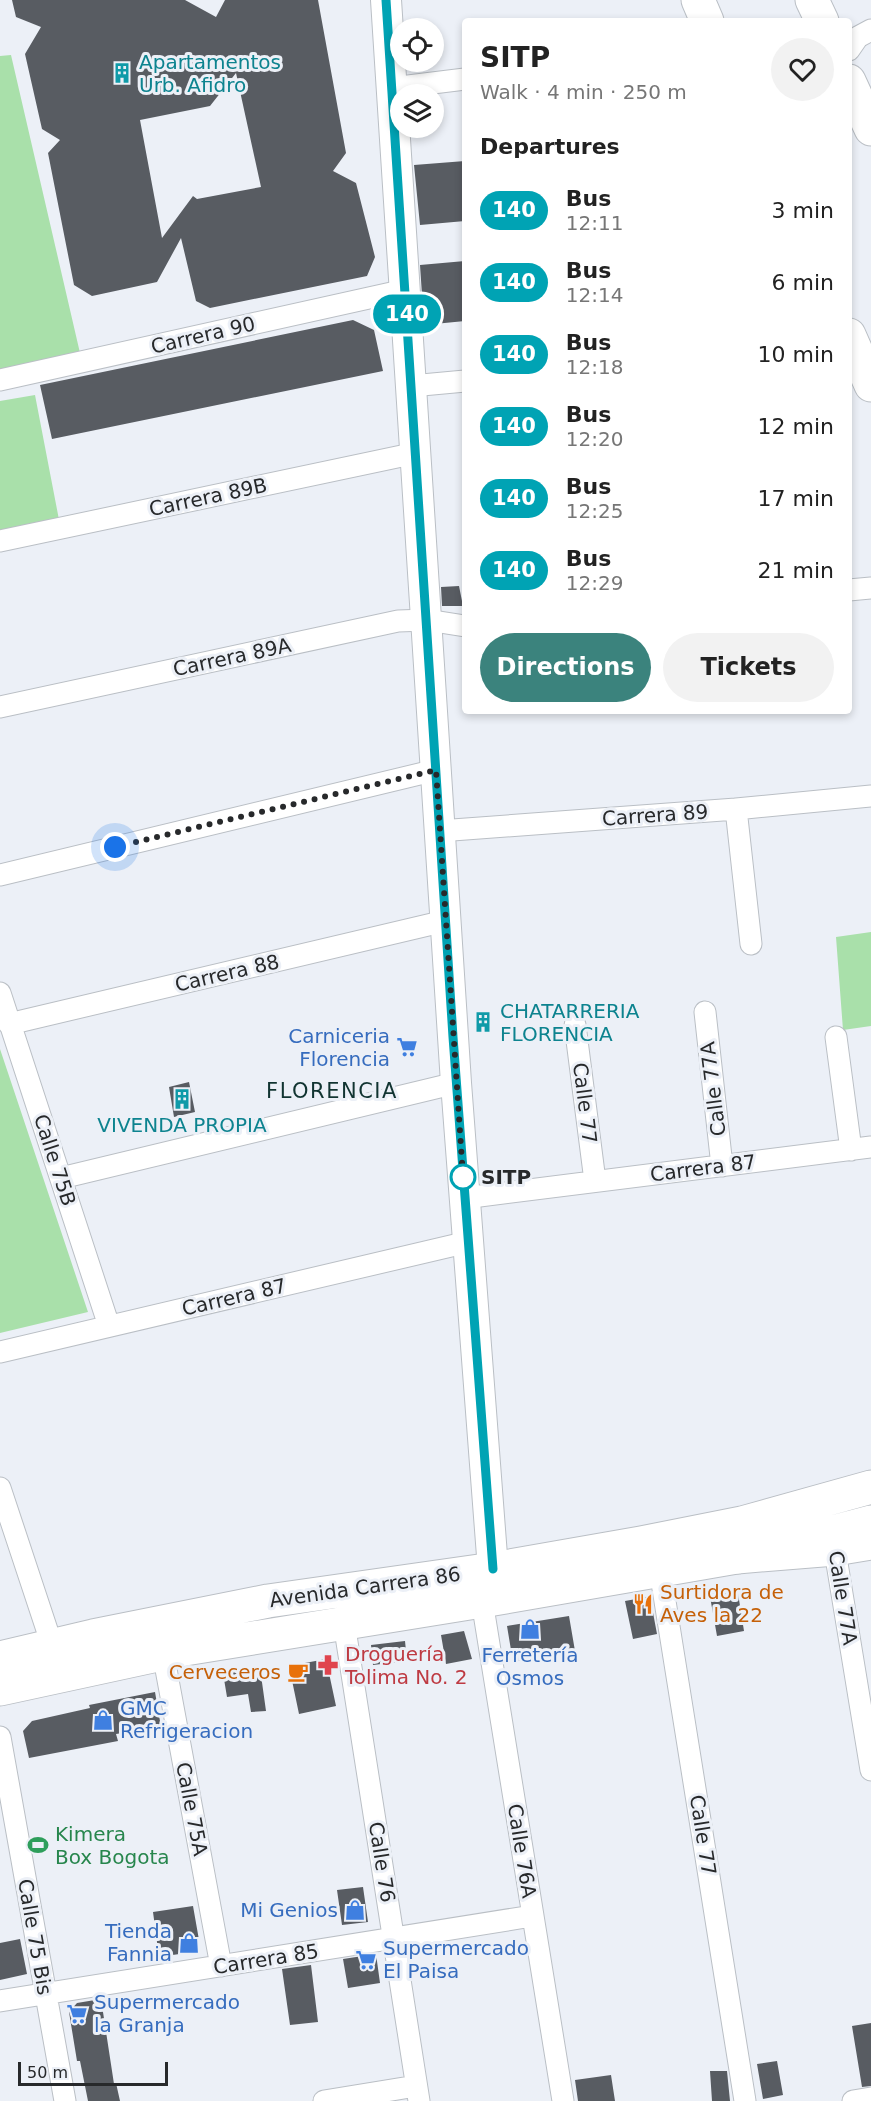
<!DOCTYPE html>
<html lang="en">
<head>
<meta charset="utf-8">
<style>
  body { margin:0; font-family:"DejaVu Sans",sans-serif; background:#f2f2f2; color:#222; height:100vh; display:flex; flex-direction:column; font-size:22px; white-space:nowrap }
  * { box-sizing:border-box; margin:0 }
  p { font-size:20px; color:#767676 }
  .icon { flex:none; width:33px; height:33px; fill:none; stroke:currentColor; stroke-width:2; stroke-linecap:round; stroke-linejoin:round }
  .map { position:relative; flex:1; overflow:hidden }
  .details { position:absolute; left:462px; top:18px; width:390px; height:696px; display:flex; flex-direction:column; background:#fff; border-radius:6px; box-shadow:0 3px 9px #0003 }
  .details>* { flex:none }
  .badge { padding:0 12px; border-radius:20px; font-size:21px; line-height:39px }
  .controls { position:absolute; left:390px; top:18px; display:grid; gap:12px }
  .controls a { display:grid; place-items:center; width:54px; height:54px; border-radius:50%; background:#fff; box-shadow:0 3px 9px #0003; font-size:30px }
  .scale { position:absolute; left:18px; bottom:15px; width:150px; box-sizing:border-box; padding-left:6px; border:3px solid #27292b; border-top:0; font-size:16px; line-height:21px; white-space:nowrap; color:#27292b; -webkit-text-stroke:4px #ecf0f7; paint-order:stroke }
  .you { position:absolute; width:30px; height:30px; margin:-15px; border:4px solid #fff; border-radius:50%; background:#1a73e8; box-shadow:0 0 0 9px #1a73e833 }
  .map>.badge { position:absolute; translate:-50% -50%; box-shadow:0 0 0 3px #fff }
  h2 { padding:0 18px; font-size:22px; line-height:54px }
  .round { display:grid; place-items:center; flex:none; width:63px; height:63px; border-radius:32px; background:#f2f2f2 }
  .headline { display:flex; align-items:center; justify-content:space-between; height:102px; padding:0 18px }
  h1 { font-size:28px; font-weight:700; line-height:45px }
  .button { display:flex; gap:12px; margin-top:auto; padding:12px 18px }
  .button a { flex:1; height:69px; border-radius:36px; background:#3b837d; color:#fff; font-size:24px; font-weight:700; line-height:69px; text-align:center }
  .button a+a { background:#f2f2f2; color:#222 }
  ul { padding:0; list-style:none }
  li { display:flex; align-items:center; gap:18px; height:72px; padding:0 18px }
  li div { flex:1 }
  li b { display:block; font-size:22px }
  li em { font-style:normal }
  li .badge { min-width:66px; font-weight:700; text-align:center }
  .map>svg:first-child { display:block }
  .green { fill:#a9e0aa }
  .building { fill:#585c62; fill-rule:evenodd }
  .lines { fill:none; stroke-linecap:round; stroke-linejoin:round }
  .street-casing { stroke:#babfc5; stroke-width:23 }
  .secondary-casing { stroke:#babfc5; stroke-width:32 }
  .primary-casing { stroke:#babfc5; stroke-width:35 }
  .highway-casing { stroke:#babfc5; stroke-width:35 }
  .street { stroke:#fff; stroke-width:21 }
  .secondary { stroke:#fff; stroke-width:30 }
  .primary { stroke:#fff; stroke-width:33 }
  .highway { stroke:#fff; stroke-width:33 }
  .line-casing { stroke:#fff; stroke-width:14 }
  .line { stroke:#00a3b4; stroke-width:9 }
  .walk { stroke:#27292b; stroke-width:6; stroke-dasharray:0 10.8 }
  .stop-dot { fill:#fff; stroke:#00a3b4; stroke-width:3 }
  .labels { text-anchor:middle; stroke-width:6; stroke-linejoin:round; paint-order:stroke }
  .culture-label { font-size:20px; fill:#0d838f; stroke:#ecf0f7; text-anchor:start }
  .street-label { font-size:20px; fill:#27292b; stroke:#ecf0f7 }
  .shop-label { font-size:20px; fill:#366cbe; stroke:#ecf0f7; text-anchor:end }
  .stop-label { font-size:20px; font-weight:bold; fill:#27292b; stroke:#ecf0f7; text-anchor:start }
  .food-label { font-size:20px; fill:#c56008; stroke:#ecf0f7; text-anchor:start }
  .health-label { font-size:20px; fill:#be3a42; stroke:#ecf0f7; text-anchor:start }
  .leisure-label { font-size:20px; fill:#27864d; stroke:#ecf0f7; text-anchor:start }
  .neighbourhood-label { font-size:21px; letter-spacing:1.5px; fill:#113431; stroke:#ecf0f7 }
</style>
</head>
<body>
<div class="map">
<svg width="871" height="2101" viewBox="0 0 871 2101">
  <rect width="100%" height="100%" fill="#ecf0f7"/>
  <path class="green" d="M11 55 80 353 0 370V56Z
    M35 395 60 525 0 536V401Z
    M871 932V1026L843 1030 836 937Z
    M0 1049 88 1312 0 1333Z"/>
  <path class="building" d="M12 0H185L216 17 225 0H318L346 153 333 171 356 183 375 257 367 276 210 308 196 301 181 238 157 282 92 296 74 285 48 153 60 140 42 129 25 54 41 27 16 17ZM236 73 261 187 197 199 193 196 162 238 140 120 210 106Z
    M465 161V221L420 225 414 165Z
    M465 261V321L424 325 420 265Z
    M353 320 374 330 383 371 52 439 40 385Z
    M459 586 463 606H442L441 587Z
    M189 1082 195 1112 174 1117 169 1087Z
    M737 1587 744 1631 717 1636 709 1591Z
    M647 1597 651 1602 657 1634 633 1639 625 1601Z
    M569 1616 575 1651 513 1662 507 1626Z
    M464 1631 472 1659 446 1664 441 1635Z
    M405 1641 407 1661 373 1665 371 1645Z
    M326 1659 336 1706 299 1714 289 1666Z
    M260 1668 266 1711 251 1712 248 1694 227 1697 223 1673Z
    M155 1692 161 1727 116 1734 118 1741 29 1758 23 1731 32 1721 90 1708 89 1705Z
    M363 1887 368 1922 342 1925 337 1890Z
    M193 1906 199 1940 197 1949 193 1952 159 1957 153 1912Z
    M20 1939 27 1974 0 1980V1943Z
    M376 1954 380 1983 348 1988 343 1959Z
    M311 1965 318 2022 290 2025 282 1969Z
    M101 1999 114 2084 116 2083 120 2101H88L80 2061H77L69 2012 77 2003Z
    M871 2023V2086L862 2087 852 2026Z
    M777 2061 783 2095 763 2099 757 2064Z
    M710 2071H727L730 2101H712Z
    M611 2075 615 2101H578L575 2080Z"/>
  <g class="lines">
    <g class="street-casing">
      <path id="street" d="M849 50 858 37 871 30
        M392 88 465 79
        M0 380 405 290
        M411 386 465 381
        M0 541 416 453
        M849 590 871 588
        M0 707 398 621 427 620 465 626
        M736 809 751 944
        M439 831 736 809 871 796
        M0 875 436 770
        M0 993 109 1326
        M705 1012 722 1166
        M9 1024 445 921
        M575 1025 595 1181
        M836 1037 851 1150
        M61 1178 456 1083
        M464 1198 871 1147
        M0 1352 468 1242
        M0 1488 52 1645
        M833 1539 871 1770
        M660 1570 745 2101
        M482 1601 563 2101
        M344 1623 419 2101
        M163 1653 221 1966
        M0 1737 65 2101
        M0 2001 532 1916
        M324 2101 416 2086
        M853 2101 871 2098"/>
    </g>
    <g class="secondary-casing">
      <path id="secondary" d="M386 0 456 1083 493 1569"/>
    </g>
    <g class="primary-casing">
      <path id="primary" d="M0 1658 93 1636 268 1601 493 1569 641 1543 742 1523 871 1487
        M0 1689 185 1649 482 1601 737 1557 871 1522"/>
    </g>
    <g class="highway-casing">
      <path id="highway" d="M698 0 707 21
        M812 0 822 21
        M849 81 871 129
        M849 335 871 385
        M737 1557 835 1549 871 1543"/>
    </g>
    <use href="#street" class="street"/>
    <use href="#secondary" class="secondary"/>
    <use href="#primary" class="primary"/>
    <use href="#highway" class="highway"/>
  </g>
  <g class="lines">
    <g class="line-casing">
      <path id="line" d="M386 0 453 1037 493 1569"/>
    </g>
    <use href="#line" class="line"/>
    <path class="walk" d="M115 847 436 770 463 1177"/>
  </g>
  <defs>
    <g id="building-bare" transform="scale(1.62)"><path d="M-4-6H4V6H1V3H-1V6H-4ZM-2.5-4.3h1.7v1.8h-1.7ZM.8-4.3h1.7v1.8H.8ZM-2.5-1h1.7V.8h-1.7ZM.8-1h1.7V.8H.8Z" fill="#0f9aa8" stroke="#ecf0f7" stroke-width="2.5" paint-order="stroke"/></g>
    <g id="supermarket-bare" transform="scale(1.62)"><path d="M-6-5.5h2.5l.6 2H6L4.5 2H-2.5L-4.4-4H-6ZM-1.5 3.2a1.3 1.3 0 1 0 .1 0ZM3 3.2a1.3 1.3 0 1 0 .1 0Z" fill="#3f7fe0" stroke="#ecf0f7" stroke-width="2.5" paint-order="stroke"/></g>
    <g id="restaurant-bare" transform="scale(1.62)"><path d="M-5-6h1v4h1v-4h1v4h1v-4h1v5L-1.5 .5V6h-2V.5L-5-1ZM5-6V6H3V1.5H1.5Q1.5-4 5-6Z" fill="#e8710a" stroke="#ecf0f7" stroke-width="2.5" paint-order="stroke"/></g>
    <g id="shop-bare" transform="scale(1.62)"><path d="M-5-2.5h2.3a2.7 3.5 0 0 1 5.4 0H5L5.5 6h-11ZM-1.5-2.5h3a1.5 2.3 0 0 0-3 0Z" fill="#3f7fe0" stroke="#ecf0f7" stroke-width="2.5" paint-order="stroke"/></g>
    <g id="pharmacy-bare" transform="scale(1.62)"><path d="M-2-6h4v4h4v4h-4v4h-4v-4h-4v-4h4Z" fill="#e0444e" stroke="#ecf0f7" stroke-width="2.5" paint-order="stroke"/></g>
    <g id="cafe-bare" transform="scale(1.62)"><path d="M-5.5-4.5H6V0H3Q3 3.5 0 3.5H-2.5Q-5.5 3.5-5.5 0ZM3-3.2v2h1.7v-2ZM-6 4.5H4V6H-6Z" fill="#e8710a" stroke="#ecf0f7" stroke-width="2.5" paint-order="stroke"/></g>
    <g id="stadium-bare" transform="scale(1.62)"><path d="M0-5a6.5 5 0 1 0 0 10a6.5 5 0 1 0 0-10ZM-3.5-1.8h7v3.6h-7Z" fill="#2e9e5b" stroke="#ecf0f7" stroke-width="2.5" paint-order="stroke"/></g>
  </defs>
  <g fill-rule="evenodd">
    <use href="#building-bare" x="122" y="73"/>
    <use href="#building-bare" x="483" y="1022"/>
    <use href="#supermarket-bare" x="407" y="1047"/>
    <use href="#building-bare" x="182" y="1099"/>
    <use href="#restaurant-bare" x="643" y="1604"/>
    <use href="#shop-bare" x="530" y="1629"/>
    <use href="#pharmacy-bare" x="328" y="1665"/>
    <use href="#cafe-bare" x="298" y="1672"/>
    <use href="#shop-bare" x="103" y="1720"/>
    <use href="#stadium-bare" x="38" y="1845"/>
    <use href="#shop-bare" x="355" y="1910"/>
    <use href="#shop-bare" x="189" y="1943"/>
    <use href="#supermarket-bare" x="366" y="1960"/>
    <use href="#supermarket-bare" x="77" y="2014"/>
  </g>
  <circle class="stop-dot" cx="463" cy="1177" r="12"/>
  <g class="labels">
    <g class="culture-label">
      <text x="139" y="69">Apartamentos<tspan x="139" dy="23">Urb. Afidro</tspan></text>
      <text x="500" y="1018">CHATARRERIA<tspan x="500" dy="23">FLORENCIA</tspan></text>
      <text x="182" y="1132" text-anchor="middle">VIVENDA PROPIA</text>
    </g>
    <g class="street-label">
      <text transform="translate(203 335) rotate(-13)" y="7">Carrera 90</text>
      <text transform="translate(208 497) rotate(-12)" y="7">Carrera 89B</text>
      <text transform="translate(232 657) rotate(-12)" y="7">Carrera 89A</text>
      <text transform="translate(655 815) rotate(-4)" y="7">Carrera 89</text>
      <text transform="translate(227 973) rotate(-13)" y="7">Carrera 88</text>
      <text transform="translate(713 1089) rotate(-97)" y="7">Calle 77A</text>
      <text transform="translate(585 1103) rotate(83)" y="7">Calle 77</text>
      <text transform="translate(55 1160) rotate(72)" y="7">Calle 75B</text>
      <text transform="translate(703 1168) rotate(-7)" y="7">Carrera 87</text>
      <text transform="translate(234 1297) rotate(-13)" y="7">Carrera 87</text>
      <text transform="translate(365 1587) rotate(-8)" y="7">Avenida Carrera 86</text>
      <text transform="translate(843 1598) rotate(81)" y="7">Calle 77A</text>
      <text transform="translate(192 1809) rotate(79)" y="7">Calle 75A</text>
      <text transform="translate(703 1835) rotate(81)" y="7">Calle 77</text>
      <text transform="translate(522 1851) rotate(81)" y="7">Calle 76A</text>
      <text transform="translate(382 1862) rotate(81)" y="7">Calle 76</text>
      <text transform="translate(35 1937) rotate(80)" y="7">Calle 75 Bis</text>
      <text transform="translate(266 1959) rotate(-9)" y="7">Carrera 85</text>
    </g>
    <g class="shop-label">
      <text x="390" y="1043">Carniceria<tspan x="390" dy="23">Florencia</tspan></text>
      <text x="530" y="1662" text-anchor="middle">Ferretería<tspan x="530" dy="23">Osmos</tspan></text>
      <text x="120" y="1715" text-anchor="start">GMC<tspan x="120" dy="23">Refrigeracion</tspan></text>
      <text x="338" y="1917">Mi Genios</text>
      <text x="172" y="1938">Tienda<tspan x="172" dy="23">Fannia</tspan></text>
      <text x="383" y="1955" text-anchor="start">Supermercado<tspan x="383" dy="23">El Paisa</tspan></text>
      <text x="94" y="2009" text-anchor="start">Supermercado<tspan x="94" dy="23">la Granja</tspan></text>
    </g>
    <g class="stop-label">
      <text x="481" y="1184">SITP</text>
    </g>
    <g class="food-label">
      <text x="660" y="1599">Surtidora de<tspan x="660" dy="23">Aves la 22</tspan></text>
      <text x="281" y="1679" text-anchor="end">Cerveceros</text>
    </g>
    <g class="health-label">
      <text x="345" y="1661">Droguería<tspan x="345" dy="23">Tolima No. 2</tspan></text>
    </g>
    <g class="leisure-label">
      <text x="55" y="1841">Kimera<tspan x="55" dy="23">Box Bogota</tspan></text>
    </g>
    <g class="neighbourhood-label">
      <text x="332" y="1098">FLORENCIA</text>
    </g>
  </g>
</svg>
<div class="controls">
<a><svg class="icon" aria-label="locate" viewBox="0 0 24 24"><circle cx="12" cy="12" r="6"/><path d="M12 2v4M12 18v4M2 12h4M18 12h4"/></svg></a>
<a><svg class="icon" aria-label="layers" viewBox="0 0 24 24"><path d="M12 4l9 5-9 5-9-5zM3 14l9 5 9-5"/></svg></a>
</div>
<div class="scale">50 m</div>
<div class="you" style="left:115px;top:847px"></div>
<b class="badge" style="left:407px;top:314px;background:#00a3b4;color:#fff">140</b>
<section class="details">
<div class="headline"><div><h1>SITP</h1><p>Walk · 4 min · 250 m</p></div><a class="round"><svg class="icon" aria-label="heart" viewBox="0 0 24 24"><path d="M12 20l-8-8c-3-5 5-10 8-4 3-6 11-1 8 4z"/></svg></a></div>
<h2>Departures</h2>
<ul>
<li><span class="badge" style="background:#00a3b4;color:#fff">140</span><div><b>Bus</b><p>12:11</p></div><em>3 min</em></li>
<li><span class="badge" style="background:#00a3b4;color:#fff">140</span><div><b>Bus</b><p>12:14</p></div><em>6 min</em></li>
<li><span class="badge" style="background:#00a3b4;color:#fff">140</span><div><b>Bus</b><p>12:18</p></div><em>10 min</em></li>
<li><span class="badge" style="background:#00a3b4;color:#fff">140</span><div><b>Bus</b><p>12:20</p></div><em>12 min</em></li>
<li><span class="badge" style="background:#00a3b4;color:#fff">140</span><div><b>Bus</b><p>12:25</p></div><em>17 min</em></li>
<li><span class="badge" style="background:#00a3b4;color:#fff">140</span><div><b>Bus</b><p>12:29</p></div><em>21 min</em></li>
</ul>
<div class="button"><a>Directions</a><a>Tickets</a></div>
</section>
</div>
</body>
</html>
